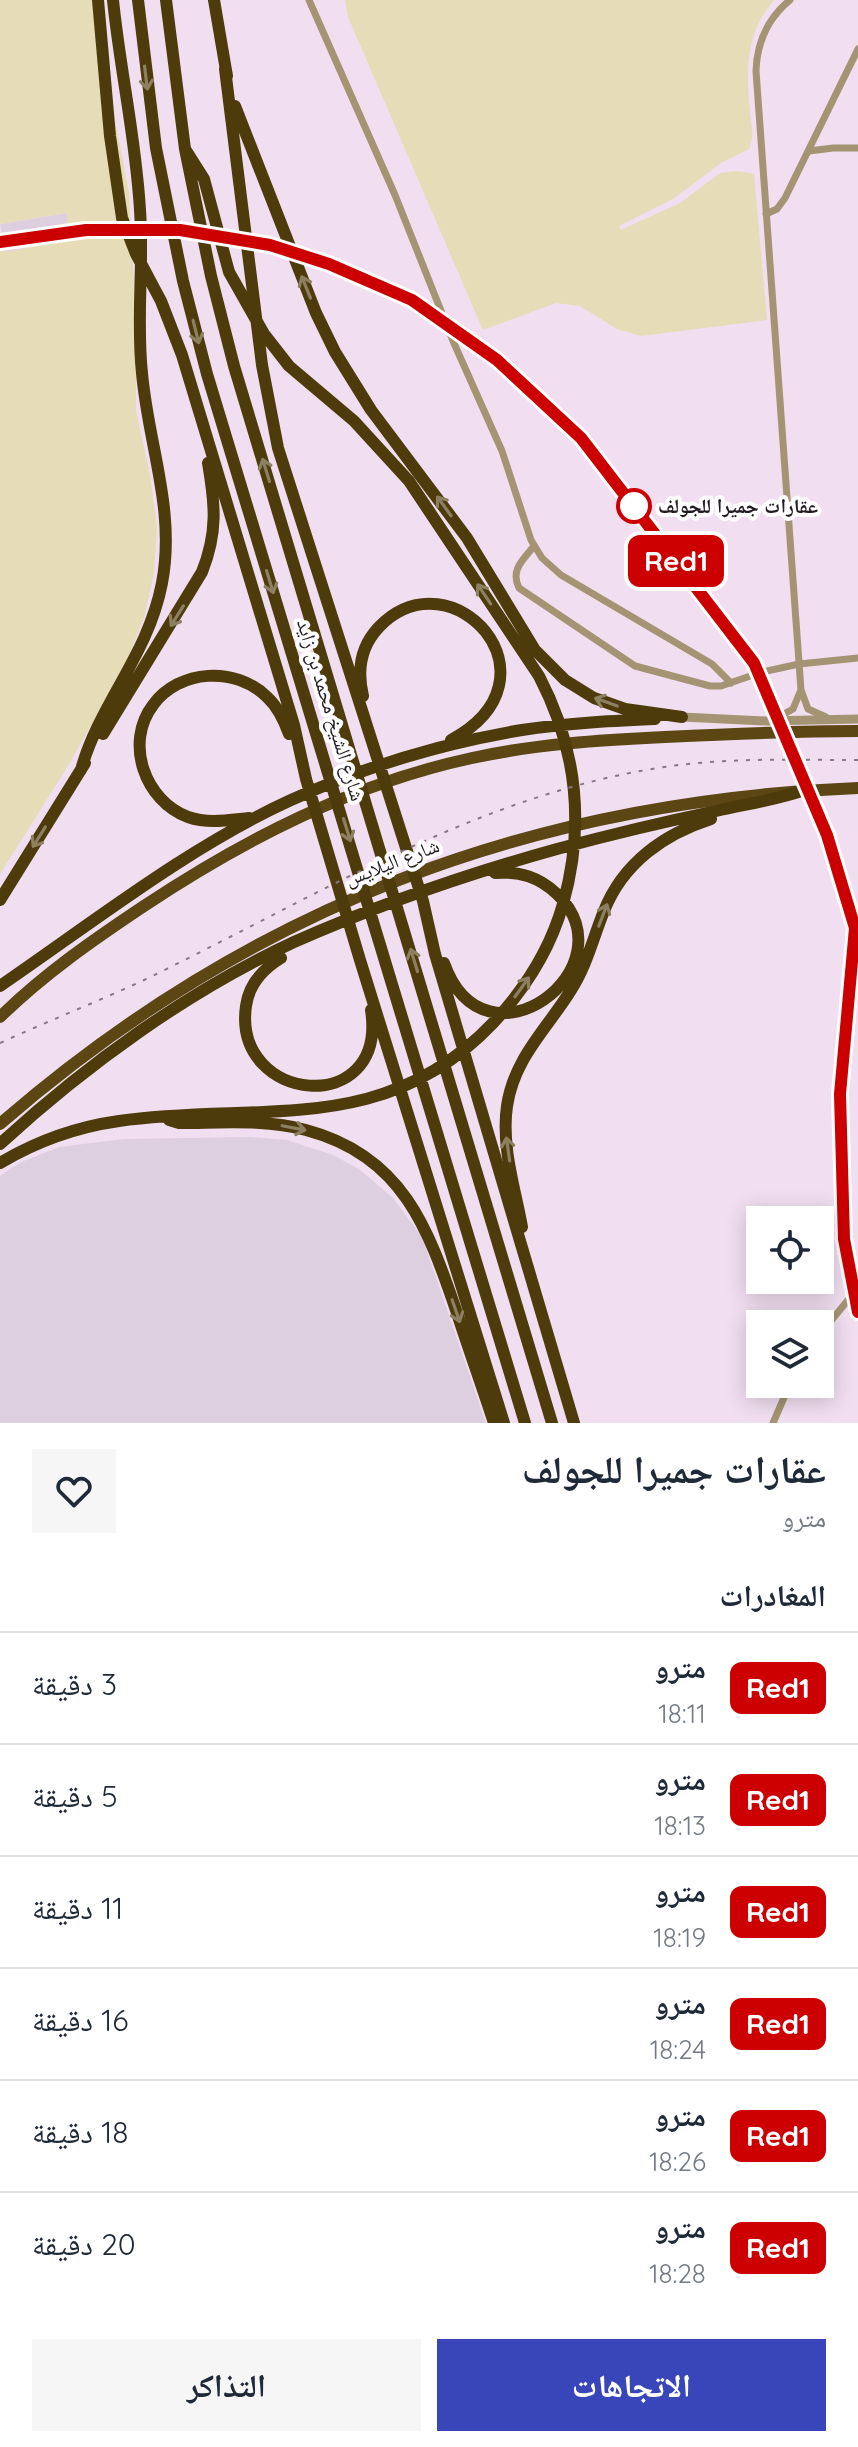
<!DOCTYPE html>
<html lang="ar">
<head>
<meta charset="utf-8">
<style>
  body { margin:0; font-family:Quicksand,"Noto Naskh Arabic",sans-serif; background:#f6f6f7; color:#1f2937; direction:rtl; height:100vh; display:flex; flex-direction:column; font-size:30px; white-space:nowrap }
  * { box-sizing:border-box; margin:0 }
  p { font-size:26px; color:#747a83 }
  .icon { flex:none; width:44px; height:44px; fill:none; stroke:currentColor; stroke-width:2; stroke-linecap:round; stroke-linejoin:round }
  .map { position:relative; height:1423px; overflow:hidden; direction:ltr }
  .side { display:flex; flex-direction:column; background:#fff; flex:1 }
  .side>* { flex:none }
  .badge { padding:0 16px; border-radius:12px; font-size:28px; line-height:52px }
  .fabs { position:absolute; left:746px; top:1206px; display:grid; gap:16px }
  .fabs a { display:grid; place-items:center; width:88px; height:88px; border-radius:0px; background:#fff; box-shadow:0 4px 20px #0003; font-size:40px }
  .map>.badge { position:absolute; translate:-50% -50%; box-shadow:0 0 0 4px #fff }
  h2 { padding:0 32px; font-size:30px; line-height:72px }
  .round { display:grid; place-items:center; flex:none; width:84px; height:84px; border-radius:0px; background:#f6f6f7 }
  .summary { display:flex; align-items:center; justify-content:space-between; height:136px; padding:0 32px }
  h1 { font-size:38px; font-weight:700; line-height:60px }
  .cta { display:flex; gap:16px; margin-top:auto; padding:16px 32px }
  .cta a { flex:1; height:92px; border-radius:0px; background:#3846b9; color:#fff; font-size:32px; font-weight:700; line-height:92px; text-align:center }
  .cta a+a { background:#f6f6f7; color:#1f2937 }
  ul { padding:0; list-style:none }
  li { display:flex; align-items:center; gap:24px; height:112px; padding:0 32px; border-top:2px solid #e0e1e3 }
  li div { flex:1 }
  li b { display:block; font-size:30px }
  li em { font-style:normal }
  li .badge { min-width:88px; font-weight:700; text-align:center }
  .map>svg:first-child { display:block }
  .industrial { fill:#decfe0 }
  .sand { fill:#e6dcb7 }
  .lines { fill:none; stroke-linecap:round; stroke-linejoin:round }
  .minor { stroke:#a49473; stroke-width:7 }
  .tertiary { stroke:#a49473; stroke-width:9 }
  .trunk { stroke:#5b4614; stroke-width:12 }
  .motorway { stroke:#4e3b0c; stroke-width:12 }
  .rail { stroke:#847984; stroke-width:2; stroke-dasharray:4 8; stroke-linecap:butt }
  .oneway { stroke:#8c8061 }
  .line-casing { stroke:#fff; stroke-width:18 }
  .line { stroke:#c00; stroke-width:12 }
  .stop-dot { fill:#fff; stroke:#c00; stroke-width:4 }
  .labels { text-anchor:middle; stroke-width:8; stroke-linejoin:round; paint-order:stroke }
  .stop-label { font-size:20px; font-weight:bold; fill:#221c22; stroke:#fff; text-anchor:start }
  .street-label { font-size:20px; fill:#221c22; stroke:#fff }
</style>
</head>
<body>
<div class="map">
<svg width="858" height="1423" viewBox="0 0 858 1423">
  <rect width="100%" height="100%" fill="#f1dff1"/>
  <path class="industrial" d="M67 213 68 222 61 225V238L49 243 6 252 0 224Z
    M250 1137 287 1140 333 1155 359 1169 393 1198 422 1237 486 1423H0V1176L21 1162 59 1147 124 1139Z"/>
  <path class="sand" d="M0 0H98L111 99 129 192 136 320V411L150 475 157 527 154 572 144 618 125 665 68 766 0 874V233L3 232 7 252 49 243V240L60 238V226L68 222 66 213 0 224Z
    M345 0H774C745 34 746 70 750 112 751 124 755 137 749 149L721 163 673 199 619 226 621 230 680 203 720 173 738 171 754 174 767 320 641 336 617 329 580 306 556 303 483 330 348 17Z"/>
  <g class="lines">
    <path class="minor" d="M309 0 395 195 453 341 502 451 531 540 542 558 561 575 712 664 731 683
      M790 0C768 18 757 43 756 71L801 690 808 709 826 717
      M809 151 833 148H858
      M766 214 777 209 785 198 858 49
      M534 546C523 560 510 570 519 588L635 666 710 686H721L762 672 799 664 858 658
      M775 719 793 709 800 692
      M820 1334 858 1288
      M773 1423 790 1384"/>
    <path class="tertiary" d="M682 717 766 721 858 719"/>
    <path class="trunk" d="M0 1017C44 974 93 940 144 906 245 839 352 784 472 758 536 744 600 740 665 737 729 734 793 731 858 731
      M0 1124C248 908 530 801 858 788"/>
    <path class="motorway" d="M98 0 110 136 122 218 136 254 161 301 182 355 294 725 306 779 360 960 504 1423
      M138 0 156 148 183 281 207 374 525 1423
      M166 0 185 149 211 276 234 366 552 1423
      M214 0 227 76
      M225 69 262 365 278 448 423 901 435 954 574 1423
      M235 106 316 313 335 352 371 410 467 538 535 650 565 680 594 698 625 709 682 717
      M363 696C357 671 360 647 379 627 452 552 567 678 451 740
      M103 734 202 572C218 532 215 504 208 463
      M81 770C99 704 148 656 162 583 176 510 148 444 142 373 136 319 144 265 140 210 136 139 120 70 113 0
      M249 818C229 820 208 824 188 817 145 801 124 743 153 705 179 669 236 666 267 697 278 707 284 720 289 734
      M0 900 85 763
      M281 958C263 969 249 984 246 1006 232 1104 388 1119 371 1010
      M444 963C485 1079 633 967 557 894 539 877 520 871 495 873
      M0 986C92 923 190 846 291 800 364 767 443 743 522 730 566 723 611 721 655 719
      M169 1120 179 1123C221 1123 265 1119 306 1130 403 1156 428 1228 457 1313 469 1350 482 1386 494 1423
      M0 1144C86 1065 188 991 294 942 380 904 467 874 557 849 609 835 663 822 716 811 746 804 776 800 804 790
      M0 1163C37 1141 76 1127 119 1121 258 1101 383 1139 493 1023 525 989 550 950 563 904 585 826 577 749 539 676L409 481 354 421 289 366 264 334 229 272 204 179 185 149
      M522 1227C515 1188 501 1146 507 1106 514 1058 547 1029 571 990 587 965 593 938 604 911 623 863 664 834 711 819"/>
    <path class="rail" d="M0 1043C48 1021 97 1002 144 980 308 901 470 799 652 769 720 757 790 760 858 760"/>
  </g>
  <defs><path id="oneway-shaft" d="M-6 0H5M1.5-3L5.5 0L1.5 3" fill="none" stroke-width="1.6" stroke-linecap="round" stroke-linejoin="round" transform="scale(2)"/></defs>
  <g class="oneway">
    <use href="#oneway-shaft" transform="translate(146 78) rotate(83)"/>
    <use href="#oneway-shaft" transform="translate(306 287) rotate(-112)"/>
    <use href="#oneway-shaft" transform="translate(196 332) rotate(76)"/>
    <use href="#oneway-shaft" transform="translate(266 470) rotate(-107)"/>
    <use href="#oneway-shaft" transform="translate(444 506) rotate(-126)"/>
    <use href="#oneway-shaft" transform="translate(270 582) rotate(73)"/>
    <use href="#oneway-shaft" transform="translate(484 594) rotate(-124)"/>
    <use href="#oneway-shaft" transform="translate(177 616) rotate(122)"/>
    <use href="#oneway-shaft" transform="translate(606 702) rotate(-160)"/>
    <use href="#oneway-shaft" transform="translate(347 830) rotate(73)"/>
    <use href="#oneway-shaft" transform="translate(39 837) rotate(122)"/>
    <use href="#oneway-shaft" transform="translate(603 915) rotate(-69)"/>
    <use href="#oneway-shaft" transform="translate(414 960) rotate(-107)"/>
    <use href="#oneway-shaft" transform="translate(522 987) rotate(-54)"/>
    <use href="#oneway-shaft" transform="translate(294 1128) rotate(11)"/>
    <use href="#oneway-shaft" transform="translate(508 1149) rotate(-98)"/>
    <use href="#oneway-shaft" transform="translate(456 1311) rotate(71)"/>
  </g>
  <g class="lines">
    <g class="line-casing">
      <path id="line" d="M0 242 86 230H180L270 245 329 264 412 300 497 360 581 438 754 663 827 835 855 928 840 1094 844 1239 858 1312"/>
    </g>
    <use href="#line" class="line"/>
  </g>
  <circle class="stop-dot" cx="634" cy="506" r="16"/>
  <g class="labels">
    <g class="stop-label">
      <text x="658" y="513">عقارات جميرا للجولف</text>
    </g>
    <g class="street-label">
      <text transform="translate(331 710) rotate(73)" y="7">شارع الشيخ محمد بن زايد</text>
      <text transform="translate(392 862) rotate(-21)" y="7">شارع اليلايس</text>
    </g>
  </g>
</svg>
<div class="fabs">
<a><svg class="icon" aria-label="locate" viewBox="0 0 24 24"><circle cx="12" cy="12" r="6"/><path d="M12 2v4M12 18v4M2 12h4M18 12h4"/></svg></a>
<a><svg class="icon" aria-label="layers" viewBox="0 0 24 24"><path d="M12 4l9 5-9 5-9-5zM3 14l9 5 9-5"/></svg></a>
</div>
<b class="badge" style="left:676px;top:561px;background:#c00;color:#fff">Red1</b>
</div>
<section class="side">
<div class="summary"><div><h1>عقارات جميرا للجولف</h1><p>مترو</p></div><a class="round"><svg class="icon" aria-label="heart" viewBox="0 0 24 24"><path d="M12 20l-8-8c-3-5 5-10 8-4 3-6 11-1 8 4z"/></svg></a></div>
<h2>المغادرات</h2>
<ul>
<li><span class="badge" style="background:#c00;color:#fff">Red1</span><div><b>مترو</b><p>18:11</p></div><em>3 دقيقة</em></li>
<li><span class="badge" style="background:#c00;color:#fff">Red1</span><div><b>مترو</b><p>18:13</p></div><em>5 دقيقة</em></li>
<li><span class="badge" style="background:#c00;color:#fff">Red1</span><div><b>مترو</b><p>18:19</p></div><em>11 دقيقة</em></li>
<li><span class="badge" style="background:#c00;color:#fff">Red1</span><div><b>مترو</b><p>18:24</p></div><em>16 دقيقة</em></li>
<li><span class="badge" style="background:#c00;color:#fff">Red1</span><div><b>مترو</b><p>18:26</p></div><em>18 دقيقة</em></li>
<li><span class="badge" style="background:#c00;color:#fff">Red1</span><div><b>مترو</b><p>18:28</p></div><em>20 دقيقة</em></li>
</ul>
<div class="cta"><a>الاتجاهات</a><a>التذاكر</a></div>
</section>
</body>
</html>
